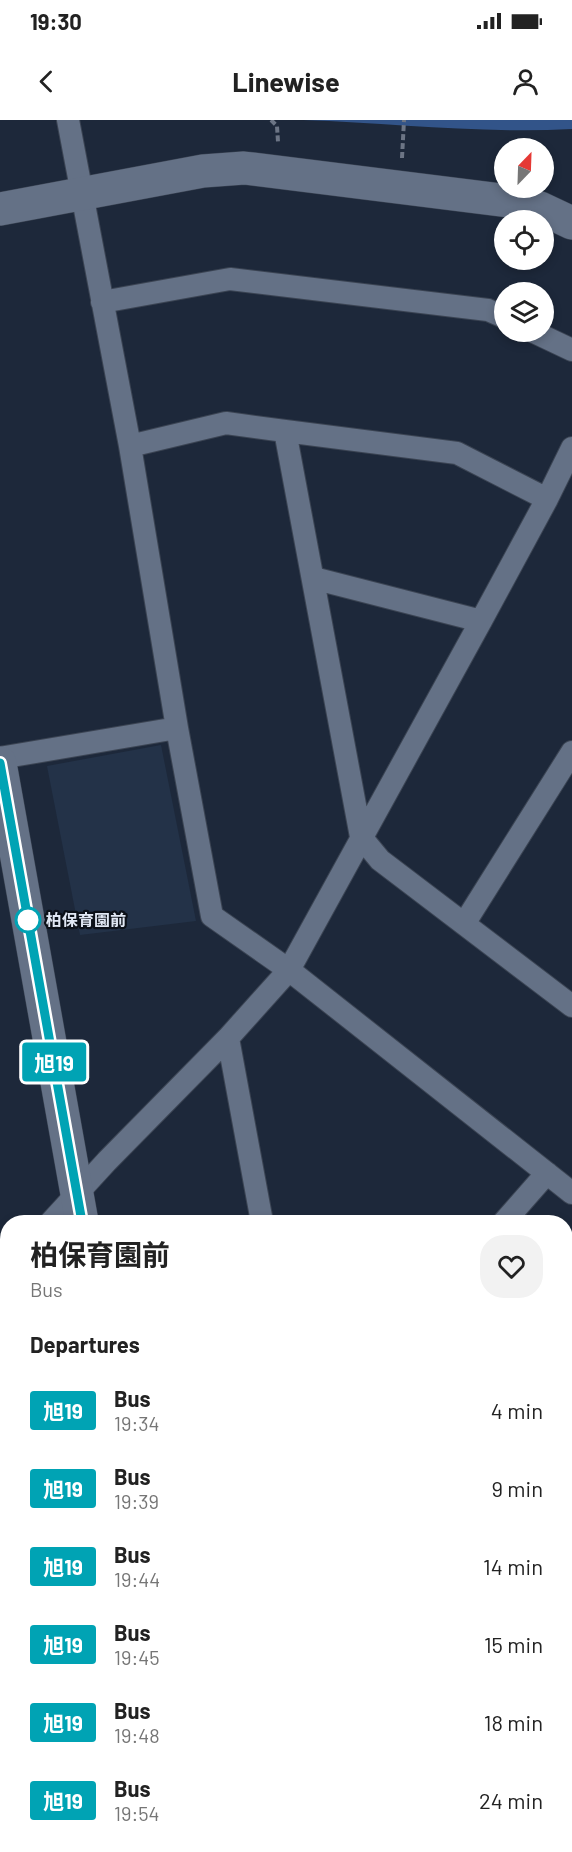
<!DOCTYPE html>
<html lang="en">
<head>
<meta charset="utf-8">
<style>
  body { margin:0; font-family:Barlow,"Noto Sans JP",sans-serif; background:#f2f2f2; color:#222; height:100vh; display:flex; flex-direction:column; font-size:22px; white-space:nowrap }
  * { box-sizing:border-box; margin:0 }
  p { font-size:20px; color:#767676 }
  .icon { flex:none; width:33px; height:33px; fill:none; stroke:currentColor; stroke-width:2; stroke-linecap:round; stroke-linejoin:round }
  .map { position:relative; flex:1; overflow:hidden }
  .panel { position:absolute; left:0px; top:1095px; width:573px; height:638px; display:flex; flex-direction:column; background:#fff; border-radius:24px 24px 0 0; box-shadow:0 3px 9px #0003 }
  .panel>* { flex:none }
  .badge { padding:0 12px; border-radius:4px; font-size:21px; line-height:39px }
  .needle { width:39px; rotate:23deg }
  .tools { position:absolute; left:494px; top:18px; display:grid; gap:12px }
  .tools a { display:grid; place-items:center; width:60px; height:60px; border-radius:50%; background:#fff; box-shadow:0 3px 9px #0003; font-size:30px }
  .map>.badge { position:absolute; translate:-50% -50%; box-shadow:0 0 0 3px #fff }
  h2 { padding:0 30px; font-size:22px; line-height:54px }
  .round { display:grid; place-items:center; flex:none; width:63px; height:63px; border-radius:24px; background:#f2f2f2 }
  .summary { display:flex; align-items:center; justify-content:space-between; height:102px; padding:0 30px }
  h1 { font-size:28px; font-weight:700; line-height:45px }
  ul { padding:0; list-style:none }
  li { display:flex; align-items:center; gap:18px; height:78px; padding:0 30px }
  li div { flex:1 }
  li b { display:block; font-size:22px }
  li em { font-style:normal }
  li .badge { min-width:66px; font-weight:700; text-align:center }
  .status { display:flex; justify-content:space-between; align-items:center; height:42px; padding:0 30px; background:#fff; direction:ltr }
  .status svg { height:16px; fill:currentColor }
  header { display:flex; justify-content:space-between; align-items:center; height:78px; padding:0 30px; background:#fff; font-size:27px; font-weight:700 }
  .map>svg:first-child { display:block }
  .built { fill:#233248 }
  .forest { fill:#325489 }
  .lines { fill:none; stroke-linecap:round; stroke-linejoin:round }
  .street-casing { stroke:#3b4453; stroke-width:24 }
  .secondary-casing { stroke:#3b4453; stroke-width:34 }
  .path { stroke:#6c7585; stroke-width:4; stroke-dasharray:6 3; stroke-linecap:butt }
  .street { stroke:#647186; stroke-width:22 }
  .secondary { stroke:#647186; stroke-width:33 }
  .line-casing { stroke:#fff; stroke-width:14 }
  .line { stroke:#00a3b4; stroke-width:9 }
  .stop-dot { fill:#fff; stroke:#00a3b4; stroke-width:3 }
  .labels { text-anchor:middle; stroke-width:4.5; stroke-linejoin:round; paint-order:stroke }
  .stop-label { font-size:16px; font-weight:bold; fill:#e1e8f4; stroke:#0c1119; text-anchor:start }
</style>
</head>
<body>
<div class="status"><b>19:30</b><svg viewBox="0 0 49 12"><path d="M0 12V9h3v3zM5 12V6h3v6zM10 12V3h3v9zM15 12V0h3v12zM26 1h20v11H26zM47 4h2v5h-2z"/></svg></div>
<header><svg class="icon" aria-label="back" viewBox="0 0 24 24"><path d="M15 5l-7 7 7 7"/></svg>Linewise<svg class="icon" aria-label="person" viewBox="0 0 24 24"><circle cx="12" cy="8" r="4"/><path d="M4 21q1-7 8-7t8 7"/></svg></header>
<div class="map">
<svg width="572" height="1732" viewBox="0 0 572 1732">
  <rect width="100%" height="100%" fill="#1d283a"/>
  <path class="built" d="M161 625 196 801 80 815 47 646Z"/>
  <path class="forest" d="M303 0H572V9C482 14 393 3 303 0Z"/>
  <g class="lines">
    <g class="street-casing">
      <path id="street" d="M68 0 130 326 177 608 212 796 289 850 572 1073
        M102 182 230 159 488 190 504 197
        M534 212 572 230
        M285 311 361 717 380 740 572 886
        M130 326 226 303 285 311 457 333 547 379
        M313 458 481 501
        M0 638 177 608
        M464 804 572 632
        M228 918 262 1102
        M51 1102 107 1041 228 918 289 850 481 501 547 379 572 328
        M504 1102 547 1053
        M0 1158 8 1150
        M566 1258 572 1251
        M566 1468 572 1461
        M566 1634 572 1637
        M0 1663 8 1706
        M566 1677 572 1670
        M11 1725 12 1732
        M517 1732 523 1725"/>
    </g>
    <g class="secondary-casing">
      <path id="secondary" d="M0 89 203 51 244 48 518 82 540 88 572 103
        M0 643 82 1102
        M191 1725 192 1732
        M288 1732 320 1728 357 1726 390 1732"/>
    </g>
    <path class="path" d="M271 0 277 6 278 22
      M402 38 404 0"/>
    <use href="#street" class="street"/>
    <use href="#secondary" class="secondary"/>
  </g>
  <g class="lines">
    <g class="line-casing">
      <path id="line" d="M0 643 82 1102"/>
    </g>
    <use href="#line" class="line"/>
  </g>
  <circle class="stop-dot" cx="28" cy="800" r="12"/>
  <g class="labels">
    <g class="stop-label">
      <text x="46" y="806">柏保育園前</text>
    </g>
  </g>
</svg>
<div class="tools">
<a><svg class="needle" viewBox="-14 -14 28 28"><path d="M0-13l5 13h-10z" fill="#e53935"/><path d="M0 13l5-13h-10z" fill="#767676"/></svg></a>
<a><svg class="icon" aria-label="locate" viewBox="0 0 24 24"><circle cx="12" cy="12" r="6"/><path d="M12 2v4M12 18v4M2 12h4M18 12h4"/></svg></a>
<a><svg class="icon" aria-label="layers" viewBox="0 0 24 24"><path d="M12 4l9 5-9 5-9-5zM3 14l9 5 9-5"/></svg></a>
</div>
<b class="badge" style="left:54px;top:942px;background:#00a3b4;color:#fff">旭19</b>
<section class="panel">
<div class="summary"><div><h1>柏保育園前</h1><p>Bus</p></div><a class="round"><svg class="icon" aria-label="heart" viewBox="0 0 24 24"><path d="M12 20l-8-8c-3-5 5-10 8-4 3-6 11-1 8 4z"/></svg></a></div>
<h2>Departures</h2>
<ul>
<li><span class="badge" style="background:#00a3b4;color:#fff">旭19</span><div><b>Bus</b><p>19:34</p></div><em>4 min</em></li>
<li><span class="badge" style="background:#00a3b4;color:#fff">旭19</span><div><b>Bus</b><p>19:39</p></div><em>9 min</em></li>
<li><span class="badge" style="background:#00a3b4;color:#fff">旭19</span><div><b>Bus</b><p>19:44</p></div><em>14 min</em></li>
<li><span class="badge" style="background:#00a3b4;color:#fff">旭19</span><div><b>Bus</b><p>19:45</p></div><em>15 min</em></li>
<li><span class="badge" style="background:#00a3b4;color:#fff">旭19</span><div><b>Bus</b><p>19:48</p></div><em>18 min</em></li>
<li><span class="badge" style="background:#00a3b4;color:#fff">旭19</span><div><b>Bus</b><p>19:54</p></div><em>24 min</em></li>
</ul>
</section>
</div>
</body>
</html>
